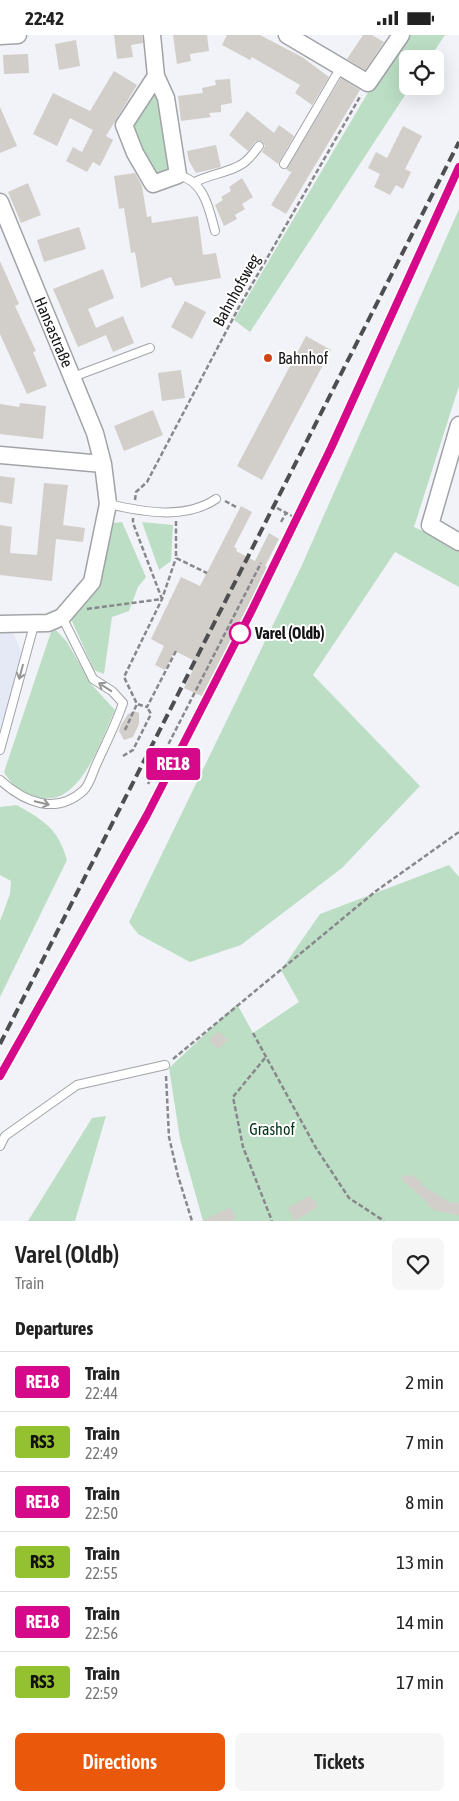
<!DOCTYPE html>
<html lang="en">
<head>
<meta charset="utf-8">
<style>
  body { margin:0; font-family:"Asap Condensed",sans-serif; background:#f6f6f6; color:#222; height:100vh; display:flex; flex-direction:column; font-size:19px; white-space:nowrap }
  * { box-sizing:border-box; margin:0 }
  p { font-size:16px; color:#767676 }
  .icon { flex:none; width:28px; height:28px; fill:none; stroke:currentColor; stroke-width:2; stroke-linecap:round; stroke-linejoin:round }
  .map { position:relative; height:1186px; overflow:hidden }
  .panel { display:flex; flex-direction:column; background:#fff; flex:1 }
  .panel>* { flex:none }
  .badge { padding:0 10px; border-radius:4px; font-size:18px; line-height:32px }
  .controls { position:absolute; left:399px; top:15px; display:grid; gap:10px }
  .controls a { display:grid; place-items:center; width:45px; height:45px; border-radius:8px; background:#fff; box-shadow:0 5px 20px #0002; font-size:25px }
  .map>.badge { position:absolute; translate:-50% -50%; box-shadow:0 0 0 2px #fff }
  h2 { padding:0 15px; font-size:19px; line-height:45px }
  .round { display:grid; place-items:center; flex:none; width:52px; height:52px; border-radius:8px; background:#f6f6f6 }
  .overview { display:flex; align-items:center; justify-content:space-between; height:85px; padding:0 15px }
  h1 { font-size:24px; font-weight:600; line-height:38px }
  .action { display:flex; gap:10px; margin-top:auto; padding:10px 15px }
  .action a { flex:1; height:58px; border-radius:8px; background:#ea580c; color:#fff; font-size:20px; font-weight:600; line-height:58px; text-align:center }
  .action a+a { background:#f6f6f6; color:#222 }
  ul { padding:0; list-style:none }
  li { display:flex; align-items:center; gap:15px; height:60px; padding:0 15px; border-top:1px solid #e0e0e0 }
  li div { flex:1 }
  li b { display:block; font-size:19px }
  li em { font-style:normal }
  li .badge { min-width:55px; font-weight:700; text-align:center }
  .status { display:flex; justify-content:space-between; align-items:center; height:35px; padding:0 25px; background:#fff; direction:ltr }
  .status svg { height:14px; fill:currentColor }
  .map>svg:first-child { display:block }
  .built { fill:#e5e9f5 }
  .green { fill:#bcdec5 }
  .building { fill:#d2ceca }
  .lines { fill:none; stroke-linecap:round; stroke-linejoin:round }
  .lane-casing { stroke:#a1a3a7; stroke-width:10 }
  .street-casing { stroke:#a1a3a7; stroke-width:19 }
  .path { stroke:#88888c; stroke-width:2.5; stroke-dasharray:5 2.5; stroke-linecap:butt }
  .lane { stroke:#fff; stroke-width:8 }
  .street { stroke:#fff; stroke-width:16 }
  .rail { stroke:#4e4e51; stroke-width:4; stroke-dasharray:10 5; stroke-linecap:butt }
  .oneway { stroke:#959596 }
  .line-casing { stroke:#fff; stroke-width:11 }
  .line { stroke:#d7098b; stroke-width:8 }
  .poi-dot { fill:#ce4617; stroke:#fff; stroke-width:2 }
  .stop-dot { fill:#fff; stroke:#d7098b; stroke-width:2.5 }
  .labels { text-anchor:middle; stroke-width:4; stroke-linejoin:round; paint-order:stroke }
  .street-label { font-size:16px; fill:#141416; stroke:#fff }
  .poi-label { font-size:16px; fill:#141416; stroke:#fff; text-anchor:start }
  .stop-label { font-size:16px; font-weight:bold; fill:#141416; stroke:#fff; text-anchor:start }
  .park-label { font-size:16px; fill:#023419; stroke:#fff }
</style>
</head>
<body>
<div class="status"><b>22:42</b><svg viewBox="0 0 49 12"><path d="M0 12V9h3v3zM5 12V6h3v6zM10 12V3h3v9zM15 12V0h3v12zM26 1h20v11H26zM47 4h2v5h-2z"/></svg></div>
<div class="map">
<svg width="459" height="1186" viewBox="0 0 459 1186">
  <rect width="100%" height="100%" fill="#f2f3f8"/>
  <path class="built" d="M0 596 13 597 23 621 0 694Z"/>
  <path class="green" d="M409 0H445L429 24H408V51H411L250 297 234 285 370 54Z
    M155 54 161 65 171 133 156 141 130 91Z
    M459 174V351L414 492 459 512V552L395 517 313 640 420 751 342 833 241 910 190 927 138 899 129 887 302 530Z
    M122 487 146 542 138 552 129 576 112 582 104 639 94 635 71 584 89 565 101 535 112 488Z
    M142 487 173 490 171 526 159 535Z
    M56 595 67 607 91 649 115 675C100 706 79 778 34 761 19 755 12 751 4 737L51 597Z
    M17 770C44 786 58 793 67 825L0 962V886L10 859 11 846 0 840V772Z
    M449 830 459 842V1186H203L180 1104 169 1033 237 969 253 998 299 967 281 935 320 879Z
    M106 1081 75 1186H28L92 1083Z"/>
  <path class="building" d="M114 0H142L143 8 131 10 133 22 117 24Z
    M173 0H207L209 16 190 19 191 26 177 29Z
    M227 0H260L302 22 329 42 312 70 295 58 300 50 252 22 250 25 222 10Z
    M363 0H372L384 7 365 35 347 24Z
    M76 5 80 31 59 35 55 9Z
    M28 19 29 38 4 39 3 20Z
    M114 36 137 50 106 101 113 105 100 131 93 127 87 137 66 126 73 112 82 117 93 95 70 83 57 111 33 99 53 58 90 76Z
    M341 43 360 55 286 179 271 170 292 136 290 137 286 134Z
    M230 44 232 68 221 70V77L209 78 211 82 181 86 178 61 203 58 202 53 216 50 215 45Z
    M0 72 17 111 0 118Z
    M247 76 274 98 279 90 294 101 278 129 262 117 265 111 262 106H256L248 116 229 100Z
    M403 91 422 101 405 134 411 137 403 154 396 150 390 160 374 152 380 139 368 133 376 117 387 123Z
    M216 110 221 132 196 138 189 126 187 116Z
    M135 138 142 151 147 182 151 181 152 188 198 181 203 220 216 218 221 243 175 251 171 242 141 253 135 217 131 218 124 173 119 174 114 141Z
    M242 143 253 162 242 169 245 174 235 180 237 184 224 191 215 170 223 165 221 162 231 156 229 152Z
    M28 148 41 180 21 188 8 157Z
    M79 192 86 214 44 227 37 205Z
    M0 226 19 269 15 271 36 316 33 317 47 351 27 359 0 299Z
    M103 234 114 263 88 274 96 293 123 281 134 308 113 317 106 300 78 312 53 254Z
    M185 266 206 277 192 304 171 292Z
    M306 301 331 315 262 445 237 431Z
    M181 335 185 363 162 366 158 338Z
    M20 368 46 371 43 404 0 399V369L19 372Z
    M153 375 163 400 124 416 114 391Z
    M0 441 15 443 12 469 0 467Z
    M44 448 68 450 63 490 85 493 83 507 56 504 52 546 0 540V490L12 492 10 518 37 520Z
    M241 471 252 477 234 512 237 514 236 516 255 526 269 498 279 504 265 531 269 533 204 662 184 653 197 627 175 616 165 635 155 630 164 611 151 604 181 542 200 551Z
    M134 676 139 678V689L133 702 124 705 119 696 121 690 128 679Z
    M219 996 228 1005 218 1014 209 1005Z
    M405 1139 410 1142 412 1139 422 1148 420 1149 449 1167 459 1168V1180L437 1176 427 1170 428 1168 401 1144Z
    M309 1161 317 1168 315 1170 318 1172 295 1186 288 1173Z
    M231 1172 236 1183 230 1186H202Z"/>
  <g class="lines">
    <g class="lane-casing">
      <path id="lane" d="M284 129 341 32
        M178 140C204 146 209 173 215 196
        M195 147C210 139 236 136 246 126 251 122 255 116 259 111
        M73 342 150 313
        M108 469C143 477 185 485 216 464
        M0 715 34 590
        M0 745C24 767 56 781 84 755 90 749 93 736 97 728 106 708 116 689 123 668L112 656 93 644 62 582
        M0 1111 5 1101 77 1050 165 1030"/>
    </g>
    <g class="street-casing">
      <path id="street" d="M152 0 156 41 166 63 178 140 153 149 135 118 124 90 156 41
        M287 0 368 48 401 0
        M0 1 18 0
        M0 167 95 398 103 429 108 469 92 547 62 582 48 588 0 589
        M459 390 430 490 459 507
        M0 420 103 429"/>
    </g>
    <path class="path" d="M135 465 136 457 147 447 239 272 361 60
      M225 466 238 473
      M277 473 294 482
      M176 486V523L207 538
      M281 487 286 478
      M87 574 162 564 133 488V483
      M176 616 147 672 137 669 124 642 162 564 176 523
      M125 695 137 669
      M123 721 133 715 151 679 147 672
      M148 749 261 528
      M253 998 316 1113 349 1163 384 1186
      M265 1023 233 1062 243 1112 272 1186
      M173 1024 376 856 459 797
      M166 1041 169 1102 178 1141 192 1186"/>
    <use href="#lane" class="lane"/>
    <use href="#street" class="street"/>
    <path class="rail" d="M0 1009 459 107
      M0 1041 155 766 259 559 331 413 459 132"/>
  </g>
  <defs><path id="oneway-shaft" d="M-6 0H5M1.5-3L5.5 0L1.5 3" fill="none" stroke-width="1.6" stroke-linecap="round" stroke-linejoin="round" transform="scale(1.25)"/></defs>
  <g class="oneway">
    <use href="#oneway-shaft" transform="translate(21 637) rotate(105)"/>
    <use href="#oneway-shaft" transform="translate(105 652) rotate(-147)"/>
    <use href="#oneway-shaft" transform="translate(42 768) rotate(13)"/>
  </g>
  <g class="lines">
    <g class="line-casing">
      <path id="line" d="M0 1041 147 780 251 577 331 413 459 132"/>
    </g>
    <use href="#line" class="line"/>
  </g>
  <circle class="poi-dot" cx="268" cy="323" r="5"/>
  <circle class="stop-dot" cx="240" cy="598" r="10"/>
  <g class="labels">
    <g class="street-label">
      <text transform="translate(236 255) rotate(-61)" y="6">Bahnhofsweg</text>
      <text transform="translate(54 297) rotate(67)" y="6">Hansastraße</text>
    </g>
    <g class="poi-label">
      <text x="278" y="329">Bahnhof</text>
    </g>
    <g class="stop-label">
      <text x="255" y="604">Varel (Oldb)</text>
    </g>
    <g class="park-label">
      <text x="272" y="1100">Grashof</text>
    </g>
  </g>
</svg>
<div class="controls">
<a><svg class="icon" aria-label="locate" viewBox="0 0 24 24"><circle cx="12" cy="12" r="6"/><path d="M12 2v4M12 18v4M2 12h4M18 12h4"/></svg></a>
</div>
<b class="badge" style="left:173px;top:729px;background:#d7098b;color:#fff">RE18</b>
</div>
<section class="panel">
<div class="overview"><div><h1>Varel (Oldb)</h1><p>Train</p></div><a class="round"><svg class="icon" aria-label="heart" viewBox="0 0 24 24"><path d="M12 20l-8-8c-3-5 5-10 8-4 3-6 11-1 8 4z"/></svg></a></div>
<h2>Departures</h2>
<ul>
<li><span class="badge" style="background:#d7098b;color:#fff">RE18</span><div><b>Train</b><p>22:44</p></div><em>2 min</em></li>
<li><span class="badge" style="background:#94c12f;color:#111">RS3</span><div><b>Train</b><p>22:49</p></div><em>7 min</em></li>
<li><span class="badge" style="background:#d7098b;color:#fff">RE18</span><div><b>Train</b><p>22:50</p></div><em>8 min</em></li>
<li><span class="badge" style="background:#94c12f;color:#111">RS3</span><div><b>Train</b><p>22:55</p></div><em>13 min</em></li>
<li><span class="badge" style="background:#d7098b;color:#fff">RE18</span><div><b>Train</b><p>22:56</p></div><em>14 min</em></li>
<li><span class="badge" style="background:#94c12f;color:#111">RS3</span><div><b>Train</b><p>22:59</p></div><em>17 min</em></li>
</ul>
<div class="action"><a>Directions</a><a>Tickets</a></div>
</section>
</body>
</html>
